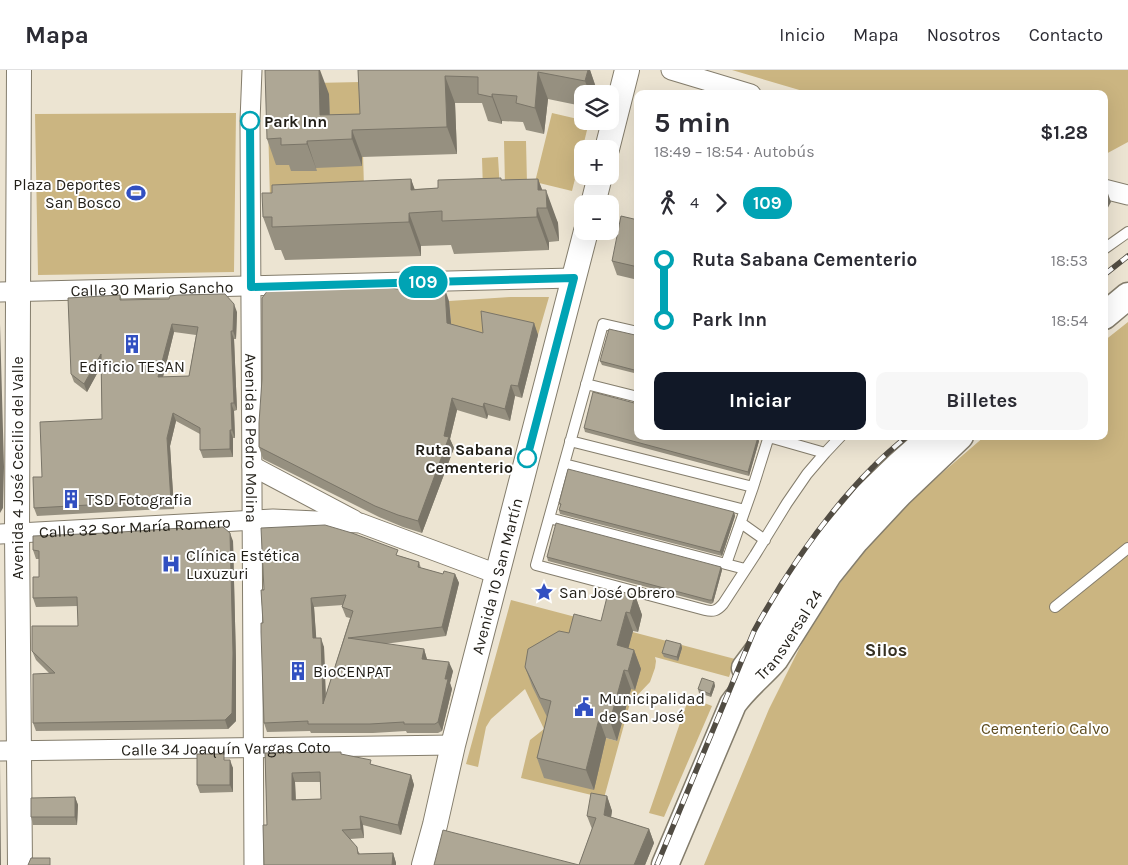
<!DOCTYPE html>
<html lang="es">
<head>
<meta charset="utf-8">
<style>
  body { margin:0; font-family:Karla,sans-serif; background:#f7f7f7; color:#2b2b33; height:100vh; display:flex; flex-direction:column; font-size:19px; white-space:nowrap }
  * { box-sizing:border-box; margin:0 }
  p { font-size:16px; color:#7c7c81 }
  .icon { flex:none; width:28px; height:28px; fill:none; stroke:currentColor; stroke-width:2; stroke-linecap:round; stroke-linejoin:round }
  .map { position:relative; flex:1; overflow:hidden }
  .side { position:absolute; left:634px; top:20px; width:474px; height:350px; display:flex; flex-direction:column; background:#fff; border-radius:10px; box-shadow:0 5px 20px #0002 }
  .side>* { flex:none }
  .badge { padding:0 10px; border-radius:16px; font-size:18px; line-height:32px }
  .fabs { position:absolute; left:574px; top:15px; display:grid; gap:10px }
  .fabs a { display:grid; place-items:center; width:45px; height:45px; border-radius:10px; background:#fff; box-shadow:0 5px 20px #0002; font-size:25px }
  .map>.badge { position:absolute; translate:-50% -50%; box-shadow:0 0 0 2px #fff }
  .legs { display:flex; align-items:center; gap:8px; height:55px; padding:0 20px; font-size:16px }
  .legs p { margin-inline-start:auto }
  .headline { display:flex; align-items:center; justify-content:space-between; height:85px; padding:0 20px }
  h1 { font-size:28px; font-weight:700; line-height:38px }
  .cta { display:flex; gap:10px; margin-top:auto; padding:10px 20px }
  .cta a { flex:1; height:58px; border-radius:10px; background:#111827; color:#fff; font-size:20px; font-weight:700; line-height:58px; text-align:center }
  .cta a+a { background:#f7f7f7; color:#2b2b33 }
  ul { padding:0 20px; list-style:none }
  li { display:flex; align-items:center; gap:18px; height:60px; font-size:19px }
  li i { display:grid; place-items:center; width:8px; height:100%; margin:0 6px; background:currentColor }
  li i::after { content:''; width:12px; height:12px; margin:-6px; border:4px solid; border-radius:50%; background:#fff }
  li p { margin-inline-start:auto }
  li:first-child i { background:linear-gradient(#0000 50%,currentColor 0) }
  li:last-child i { background:linear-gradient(currentColor 50%,#0000 0) }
  header { display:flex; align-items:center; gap:30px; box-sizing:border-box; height:70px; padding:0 25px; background:#fff; border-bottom:1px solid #e1e1e2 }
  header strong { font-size:24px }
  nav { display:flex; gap:28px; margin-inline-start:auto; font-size:18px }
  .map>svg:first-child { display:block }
  .green { fill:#cbb581; fill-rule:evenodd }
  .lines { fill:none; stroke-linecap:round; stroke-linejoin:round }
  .service-casing { stroke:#847d6c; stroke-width:12 }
  .minor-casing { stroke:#847d6c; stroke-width:21 }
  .tertiary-casing { stroke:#847d6c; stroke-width:26 }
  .secondary-casing { stroke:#847d6c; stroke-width:29 }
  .service { stroke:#fff; stroke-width:10 }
  .minor { stroke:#fff; stroke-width:19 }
  .tertiary { stroke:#fff; stroke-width:24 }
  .secondary { stroke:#fff; stroke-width:26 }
  .rail-casing { stroke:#514c43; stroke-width:5.5 }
  .rail { stroke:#fff; stroke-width:4; stroke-dasharray:11; stroke-linecap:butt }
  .wall { fill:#969080; fill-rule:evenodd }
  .shaded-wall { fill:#7a7568 }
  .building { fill:#aea795; stroke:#7a7568; fill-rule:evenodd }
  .line-1-casing { stroke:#fff; stroke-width:11 }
  .line-1 { stroke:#00a3b4; stroke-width:8 }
  .stop-1-dot { fill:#fff; stroke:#00a3b4; stroke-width:2.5 }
  .labels { text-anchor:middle; stroke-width:4; stroke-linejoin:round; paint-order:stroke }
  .stop-label { font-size:16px; font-weight:bold; fill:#211e17; stroke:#fff; text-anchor:start }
  .poi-label { font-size:16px; fill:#211e17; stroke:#fff; text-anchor:start }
  .street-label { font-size:16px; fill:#211e17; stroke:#fff }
  .park-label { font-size:16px; fill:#5c4a1d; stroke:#fff }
  .neighbourhood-label { font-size:18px; font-weight:bold; fill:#363021; stroke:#fff }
</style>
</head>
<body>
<header>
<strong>Mapa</strong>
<nav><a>Inicio</a><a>Mapa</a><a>Nosotros</a><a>Contacto</a></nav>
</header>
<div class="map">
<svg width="1128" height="795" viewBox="0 0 1128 795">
  <rect width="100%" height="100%" fill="#ece4d2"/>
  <path class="green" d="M732 0H1128V72L1104 85V24H813Z
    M361 12 364 118 270 129 267 14Z
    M236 43 234 202 38 205 35 44Z
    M552 43 582 50V51L589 52 572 121 535 112Z
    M504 71H526L527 114 505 115Z
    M498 87 500 120 483 121 482 88Z
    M510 227H549L538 265 487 274 452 264 449 231Z
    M1128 252V795H704L769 639 808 561 840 513 876 467 920 422 985 366H1104V271Z
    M511 530 735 589 729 607 655 587 656 591 655 598 650 612 630 633 604 728 521 708 530 670 544 659 525 619 491 649 486 657 478 697 466 694ZM628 630 624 646 612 644 621 655 617 671 606 668 548 648Z
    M689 627 712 636 664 747 649 743Z"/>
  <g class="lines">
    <g class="service-casing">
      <path id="service" d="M1104 179 1128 162
        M638 262 603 254 536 495 705 540C713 542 717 541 723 534L755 485 787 433 807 404 825 383 841 366
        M586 314 638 327
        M769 367 825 383
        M570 371 753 417
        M564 394 745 440
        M549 448 745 499
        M741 453 765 470
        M726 494 753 417 769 366
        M1055 537 1128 478"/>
    </g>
    <g class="minor-casing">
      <g id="minor">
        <path id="s1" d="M252 0 250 51 254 795"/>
        <path d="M671 0 751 24"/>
        <path d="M1104 119 1128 125"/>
        <path id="s2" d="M0 222 574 208"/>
        <path d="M252 396 354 450"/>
        <path id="s3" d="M0 464 273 449 360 453 497 504"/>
        <path id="s4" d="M0 681 453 675"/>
      </g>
    </g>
    <g class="tertiary-casing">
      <g id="tertiary">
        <path d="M19 0 17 463 20 795"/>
        <path d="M607 79 627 0"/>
        <path d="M593 134 600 106"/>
        <path id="s5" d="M424 795 435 755 453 675 586 161"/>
      </g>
    </g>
    <g class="secondary-casing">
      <g id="secondary">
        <path d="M1104 246 1128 226"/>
        <path d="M745 598 760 578 806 501 822 480 868 425 898 396 932 366"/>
        <path id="s6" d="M665 795 733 634C745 617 762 604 775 589L828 505 856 470 899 424 960 366"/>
      </g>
    </g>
    <use href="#service" class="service"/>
    <use href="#minor" class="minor"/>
    <use href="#tertiary" class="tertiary"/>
    <use href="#secondary" class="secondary"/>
    <g class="rail-casing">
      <path id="rail" d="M1104 205 1128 186
        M657 795 754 561C786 503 826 444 873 397 883 386 896 376 907 366"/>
    </g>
    <use href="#rail" class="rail"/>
  </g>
  <path class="wall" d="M358 0H590L598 23 582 24V36L548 29 544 64 526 60 523 52 502 51V54L488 51 482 33H455L457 84 362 87V96L316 98 317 101H291L289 95H276L267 69 329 24 330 45 360 44Z
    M411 109 414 119 438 118 502 110 538 109 542 120 558 153 559 171 549 172V180L454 184 451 175 421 176V186L285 190 281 180H275L263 147 272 123Z
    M638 150V210L617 205 612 191Z
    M120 225 122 230 237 242 236 269H234L237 340 234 341 235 368H233V387L203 388 200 380V364L176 351 170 376 174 439 145 440 37 446 34 438 42 407 102 349 101 296 87 322 74 312 71 304ZM174 262 196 265 189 306 163 307Z
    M449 231 451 254 483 263 534 253 538 265 522 328 515 326 510 351 488 345 487 349 457 340 450 369 454 378 422 463 403 457 379 447 263 389 259 377Z
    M638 264V304L602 295 600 291 635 265Z
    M584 358 759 371 749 406 585 362Z
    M559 433 734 442 735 446 722 486 560 444 559 440 560 436Z
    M182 459 233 471 236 591V651L228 659 36 661 33 653 50 604 36 590 32 581 78 556V536L36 537 33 528 39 507V489H36L33 480Z
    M400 486 419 492 421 498 443 504H455L459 513 446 566 384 574 424 579 427 590 453 601 450 613 452 619 442 661 438 663H407L406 661 373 663H311L310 661 267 662 264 653 263 553 261 520ZM343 535 342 537 346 547 350 548 326 625 324 577 316 568 314 537Z
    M547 487 721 497 722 500 713 533 711 534 548 491Z
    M635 525 642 545 638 562 633 561 628 578 634 580 641 599 635 620 631 619 617 671 606 668 594 720 544 708 537 688 547 647 532 616 525 597 569 563 601 551Z
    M681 574 682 578 678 591 664 587 662 583Z
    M714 612 715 616 711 627 699 623 698 619Z
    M265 683 342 684 372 695 411 705 414 715 401 765 363 755 364 768 350 769 360 784 393 783 396 793V795H264L267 755ZM295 712H320L321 729 296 730Z
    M227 690 233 698V722L200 723 197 715Z
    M607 726 612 741 611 747 649 759 654 773 645 795H434H579L592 759 587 746Z
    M75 727 78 735 77 755H33L31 747Z"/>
  <path class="shaded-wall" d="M319 0H320L329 24 330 70 320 45Z
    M588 0H590L598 24H590L585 11Z
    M538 2 548 29 544 64 535 38Z
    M445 6 455 33 457 84 447 57Z
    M492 24 502 51V54L492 27Z
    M352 60 362 87V96L352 69Z
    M307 71 317 101 307 74Z
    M411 109 423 142 411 120Z
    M538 109 547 132 546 120 558 153 559 171 547 138 538 120Z
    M1106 118 1111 132 1104 145V121Z
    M537 138 549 172V180L537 147Z
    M409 143 421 176V186L409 152Z
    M445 219 449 231 452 264 447 253Z
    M234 234 237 242 236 269 233 261Z
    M534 253 538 265 522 328 518 316Z
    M0 254 4 397 3 438 0 443Z
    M172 254 174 262 161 315 158 307Z
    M231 261 234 269 237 340 234 333Z
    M101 284 104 291 87 322 84 314Z
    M511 315 515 326 510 351 505 339Z
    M452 328 457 340 450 369 454 378 422 463 418 451 444 366Z
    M231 333 234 341 235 368 232 360Z
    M484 333 488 345 487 349 483 337Z
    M173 343 176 351 170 376 174 439 171 432 167 368Z
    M230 360 233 368V387L230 379Z
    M758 367 759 371 749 406 748 402Z
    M734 442 735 446 722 486 720 482Z
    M230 463 233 471 236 591V651L228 659 225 650Z
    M721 497 722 500 713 533 712 530Z
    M455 504 459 513 446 566 442 557Z
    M635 525 642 545 638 562 630 543Z
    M311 528 314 537 317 578 313 568Z
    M626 542 633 561 624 595 617 575Z
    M321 568 324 577 326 643 323 634Z
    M681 574 682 578 678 591 677 587Z
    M424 579 427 589 425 599 422 589Z
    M634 580 641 599 635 620 628 601Z
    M449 592 453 601 450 613 452 619 442 661 438 652 445 609Z
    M624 600 631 619 617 671 610 651Z
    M714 612 715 616 711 627 710 624Z
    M599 649 606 668 594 720 586 700Z
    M230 690 233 698V722L230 715Z
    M0 692 1 795H0Z
    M292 703 295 712 296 739 292 730Z
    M411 705 414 715 401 765 398 755Z
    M607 726 612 741 609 759 604 745Z
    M75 727 78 735 77 755 75 747Z
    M360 746 363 755 364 768 361 759Z
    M649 759 654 773 645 795H634Z
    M393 783 396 793V795H392Z"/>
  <path class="building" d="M265 0H319L320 45 360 44 358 0H588L585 11 538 2 535 38 516 33 517 26 492 24V27L478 24V7L445 6 447 57 352 60V69L307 71V74L281 75V68L267 69Z
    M501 108V110L538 109V120H546L547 138H537V147L442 151V141L409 143V152L272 157V147H263L262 123H272V115L411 109V120L438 118V110Z
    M621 146 638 150V197L612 191Z
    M385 217 397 219H445L447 253 483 263 481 241 534 253 518 316 511 315 505 339 484 333 483 337 452 328 444 366 449 367 418 451 398 445 375 436 259 377V353L262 309V228L268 220 351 219Z
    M225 224 234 234 233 261H231L234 333H231L232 360H230V379L200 380V358L173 343 167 368 171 432H143L34 438 33 407H42L40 352 102 349 101 284 84 314 71 304 68 228 120 225V230L169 229 170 226 179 225ZM172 254 198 257 189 306 158 307Z
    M609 259 635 265 638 264V301L600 291Z
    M593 322 638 334V366L758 367 748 402 584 358Z
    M568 399 734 442 720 482 559 440 561 434 559 433Z
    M556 453 721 497 712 530H709L547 487Z
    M325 455 352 463 398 480 396 485 419 492 418 497 443 504 444 501 455 504 442 557 348 568 424 579 422 589 449 592 445 609H448L438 652 435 654H404V652L370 654H308V651L264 653 261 562V553H263L261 520H264L261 458ZM346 525 342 537 353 541 323 634 321 568H313L311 528Z
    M223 457 230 463 233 583 232 643 225 650 33 653V604L55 603 32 581V556H78L77 527 33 528V507H39V481L33 480V466L106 463 182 458V459Z
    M609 519 635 525 630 543 626 542 617 575 634 580 628 601 624 600 610 651 599 649 586 700 537 688 551 631 540 628 525 597 528 579 559 561 569 563 574 544 601 551Z
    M666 570 681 574 677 587 662 583Z
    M702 608 714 612 710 624 698 619Z
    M341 682V684L371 690 370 694 411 705 398 755 360 746 361 759 342 760 357 777 358 784 393 783 392 795H264L263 755H267L265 683ZM320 702 321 729 292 730V703Z
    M197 684H224V690H230V715H197Z
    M591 723 607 726 604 745 649 759 634 795H434L443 760 579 795 596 748 587 746Z
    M75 727V747H31V728Z
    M31 788H50V795H28Z"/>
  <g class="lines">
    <g class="line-1-casing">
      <path id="line-1" d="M250 51 251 217 574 208 527 388"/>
    </g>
    <use href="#line-1" class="line-1"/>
  </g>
  <defs>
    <g id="stadium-bare" transform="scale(1.5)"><path d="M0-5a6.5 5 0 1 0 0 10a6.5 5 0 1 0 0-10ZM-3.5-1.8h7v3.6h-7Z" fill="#3250c1" stroke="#fff" stroke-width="2.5" paint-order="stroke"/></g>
    <g id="building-bare" transform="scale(1.5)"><path d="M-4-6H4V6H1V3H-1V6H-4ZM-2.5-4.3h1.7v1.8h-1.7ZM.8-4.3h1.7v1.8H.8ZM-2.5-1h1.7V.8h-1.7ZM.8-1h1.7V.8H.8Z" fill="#3250c1" stroke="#fff" stroke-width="2.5" paint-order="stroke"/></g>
    <g id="hospital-bare" transform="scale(1.5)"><path d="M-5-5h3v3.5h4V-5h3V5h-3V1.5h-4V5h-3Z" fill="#3250c1" stroke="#fff" stroke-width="2.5" paint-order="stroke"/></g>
    <g id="sight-bare" transform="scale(1.5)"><path d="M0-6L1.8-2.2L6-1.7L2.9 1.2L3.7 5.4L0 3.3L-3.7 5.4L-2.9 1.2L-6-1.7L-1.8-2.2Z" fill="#3250c1" stroke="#fff" stroke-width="2.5" paint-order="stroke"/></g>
    <g id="civic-bare" transform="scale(1.5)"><path d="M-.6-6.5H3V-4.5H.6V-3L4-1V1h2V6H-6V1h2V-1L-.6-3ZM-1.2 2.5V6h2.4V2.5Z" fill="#3250c1" stroke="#fff" stroke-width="2.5" paint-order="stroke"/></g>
  </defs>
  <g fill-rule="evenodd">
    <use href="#stadium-bare" x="136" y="123"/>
    <use href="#building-bare" x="132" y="274"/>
    <use href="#building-bare" x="71" y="429"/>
    <use href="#hospital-bare" x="171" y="494"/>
    <use href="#sight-bare" x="544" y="522"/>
    <use href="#building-bare" x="298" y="601"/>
    <use href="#civic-bare" x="584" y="637"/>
  </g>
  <g class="stop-1-dot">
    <circle cx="250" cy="51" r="9"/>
    <circle cx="527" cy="388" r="9"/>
  </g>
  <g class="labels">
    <g class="stop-label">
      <text x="264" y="57">Park Inn</text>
      <text x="513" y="385" text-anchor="end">Ruta Sabana<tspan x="513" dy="18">Cementerio</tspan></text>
    </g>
    <g class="poi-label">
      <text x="121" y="120" text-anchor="end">Plaza Deportes<tspan x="121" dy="18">San Bosco</tspan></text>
      <text x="132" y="302" text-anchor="middle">Edificio TESAN</text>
      <text x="86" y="435">TSD Fotografia</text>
      <text x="186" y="491">Clínica Estética<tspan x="186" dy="18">Luxuzuri</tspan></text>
      <text x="559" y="528">San José Obrero</text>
      <text x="313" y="607">BioCENPAT</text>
      <text x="599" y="634">Municipalidad<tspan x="599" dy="18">de San José</tspan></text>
    </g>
    <g class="street-label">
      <text dy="6" stroke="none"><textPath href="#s2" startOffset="152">Calle 30 Mario Sancho</textPath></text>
      <text dy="6" stroke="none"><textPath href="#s1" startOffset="368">Avenida 6 Pedro Molina</textPath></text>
      <text transform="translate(17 398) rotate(-90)" y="6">Avenida 4 José Cecilio del Valle</text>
      <text dy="6" stroke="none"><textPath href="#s3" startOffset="135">Calle 32 Sor María Romero</textPath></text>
      <text dy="6" stroke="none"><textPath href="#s5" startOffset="298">Avenida 10 San Martín</textPath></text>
      <text dy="6" stroke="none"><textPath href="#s6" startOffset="264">Transversal 24</textPath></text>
      <text dy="6" stroke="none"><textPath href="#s4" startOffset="226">Calle 34 Joaquín Vargas Coto</textPath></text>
    </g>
    <g class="park-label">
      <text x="1045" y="664">Cementerio Calvo</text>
    </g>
    <g class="neighbourhood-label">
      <text x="886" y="586">Silos</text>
    </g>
  </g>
</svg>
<div class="fabs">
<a><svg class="icon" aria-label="layers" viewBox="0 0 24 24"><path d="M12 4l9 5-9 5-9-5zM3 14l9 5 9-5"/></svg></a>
<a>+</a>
<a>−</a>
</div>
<b class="badge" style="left:423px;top:212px;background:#00a3b4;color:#fff">109</b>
<section class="side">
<div class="headline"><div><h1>5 min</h1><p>18:49 – 18:54 · Autobús</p></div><b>$1.28</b></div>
<div class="legs"><svg class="icon" aria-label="walk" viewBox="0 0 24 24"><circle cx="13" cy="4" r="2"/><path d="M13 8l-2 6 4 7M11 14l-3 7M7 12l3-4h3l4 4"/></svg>4<svg class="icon" aria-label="forward" viewBox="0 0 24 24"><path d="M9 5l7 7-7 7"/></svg><b class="badge" style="background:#00a3b4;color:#fff">109</b></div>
<ul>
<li><i style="color:#00a3b4"></i><b>Ruta Sabana Cementerio</b><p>18:53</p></li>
<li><i style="color:#00a3b4"></i><b>Park Inn</b><p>18:54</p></li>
</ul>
<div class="cta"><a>Iniciar</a><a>Billetes</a></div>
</section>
</div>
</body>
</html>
